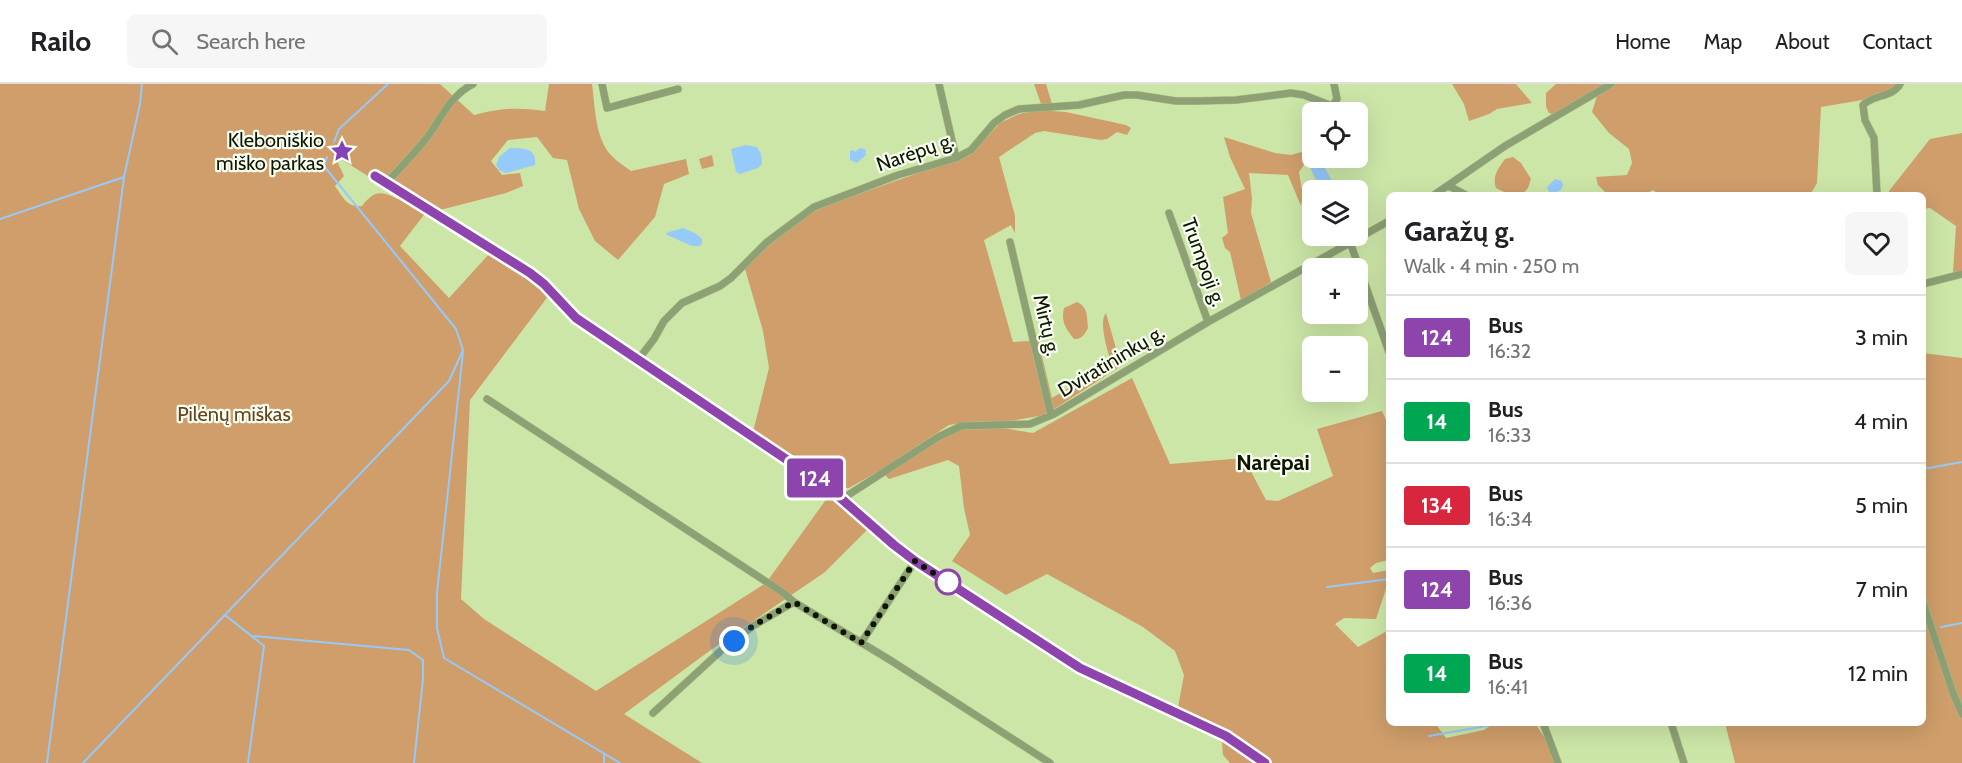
<!DOCTYPE html>
<html lang="en">
<head>
<meta charset="utf-8">
<style>
  body { margin:0; font-family:Cabin,sans-serif; background:#f6f6f6; color:#202124; height:100vh; display:flex; flex-direction:column; font-size:22px; white-space:nowrap }
  * { box-sizing:border-box; margin:0 }
  p { font-size:20px; color:#757577 }
  .icon { flex:none; width:33px; height:33px; fill:none; stroke:currentColor; stroke-width:2; stroke-linecap:round; stroke-linejoin:round }
  .map { position:relative; flex:1; overflow:hidden }
  .panel { position:absolute; left:1386px; top:108px; width:540px; height:534px; display:flex; flex-direction:column; background:#fff; border-radius:9px; box-shadow:0 6px 24px #0002 }
  .panel>* { flex:none }
  .badge { padding:0 12px; border-radius:4px; font-size:21px; line-height:39px }
  .controls { position:absolute; left:1302px; top:18px; display:grid; gap:12px }
  .controls a { display:grid; place-items:center; width:66px; height:66px; border-radius:9px; background:#fff; box-shadow:0 6px 24px #0002; font-size:30px }
  .you { position:absolute; width:30px; height:30px; margin:-15px; border:4px solid #fff; border-radius:50%; background:#1a73e8; box-shadow:0 0 0 9px #1a73e833 }
  .map>.badge { position:absolute; translate:-50% -50%; box-shadow:0 0 0 3px #fff }
  .round { display:grid; place-items:center; flex:none; width:63px; height:63px; border-radius:9px; background:#f6f6f6 }
  .headline { display:flex; align-items:center; justify-content:space-between; height:102px; padding:0 18px }
  h1 { font-size:28px; font-weight:800; line-height:45px }
  ul { padding:0; list-style:none }
  li { display:flex; align-items:center; gap:18px; height:84px; padding:0 18px; border-top:2px solid #e0e0e0 }
  li div { flex:1 }
  li b { display:block; font-size:22px }
  li em { font-style:normal }
  li .badge { min-width:66px; font-weight:700; text-align:center }
  header { display:flex; align-items:center; gap:36px; box-sizing:border-box; height:84px; padding:0 30px; background:#fff; border-bottom:2px solid #e0e0e0 }
  header strong { font-size:28px }
  nav { display:flex; gap:33px; margin-inline-start:auto; font-size:21px }
  .search { width:420px; height:54px; background:#f6f6f6; display:flex; align-items:center; gap:15px; box-sizing:border-box; padding:0 21px; border-radius:9px; color:#757577; font-size:22px }
  .map>svg:first-child { display:block }
  .green { fill:#cf9e6b; fill-rule:evenodd }
  .water { fill:#96cafa }
  .lines { fill:none; stroke-linecap:round; stroke-linejoin:round }
  .stream { stroke:#96cafa; stroke-width:2 }
  .minor-casing { stroke:#aac189; stroke-width:8 }
  .minor { stroke:#8ea175; stroke-width:7 }
  .line-casing { stroke:#fff; stroke-width:14 }
  .line { stroke:#8e44ad; stroke-width:9 }
  .walk { stroke:#0e1601; stroke-width:6; stroke-dasharray:0 10.8 }
  .stop-dot { fill:#fff; stroke:#8e44ad; stroke-width:3 }
  .labels { text-anchor:middle; stroke-width:4.5; stroke-linejoin:round; paint-order:stroke }
  .poi-label { font-size:20px; fill:#0e1601; stroke:#f9fef2; text-anchor:end }
  .street-label { font-size:20px; fill:#0e1601; stroke:#f9fef2 }
  .park-label { font-size:20px; fill:#64431d; stroke:#f9fef2 }
  .quarter-label { font-size:22px; font-weight:bold; fill:#0e1601; stroke:#f9fef2 }
</style>
</head>
<body>
<header>
<strong>Railo</strong>
<div class="search"><svg class="icon" aria-label="search" viewBox="0 0 24 24"><circle cx="10" cy="10" r="6"/><path d="M15 15l6 6"/></svg>Search here</div>
<nav><a>Home</a><a>Map</a><a>About</a><a>Contact</a></nav>
</header>
<div class="map">
<svg width="1962" height="679" viewBox="0 0 1962 679">
  <rect width="100%" height="100%" fill="#cce6a7"/>
  <path class="green" d="M0 0H440L474 31C502 24 516 23 545 27L549 0H592C595 22 595 51 609 69 615 76 624 82 631 87L686 75 689 90 664 100 655 133 618 176 595 157 579 125 567 76 553 74 537 53 508 56 491 77 502 91 520 89 523 102 506 109 440 126 430 123 400 162 449 214 490 169 532 195 549 211 470 316 461 515 484 535 596 607 766 499 830 410 869 444 825 488 708 568 624 630 702 679H0ZM339 74 400 112 398 115C380 107 375 106 362 122 347 124 343 113 335 102L344 92 337 77Z
    M1034 0H1046L1052 20H1041Z
    M1452 0H1516L1532 19 1497 25 1489 30 1469 37 1464 20Z
    M1556 0H1605L1552 30 1549 29 1546 23V9Z
    M1611 0H1900L1886 12 1821 23 1817 99 1810 111H1659L1653 106 1644 111H1608L1598 101 1596 93 1627 91 1632 79 1629 65 1609 49 1592 28 1598 9Z
    M1038 26 1066 28 1126 41 1131 44 1127 51 1117 48 1107 55 1101 56 1044 47 1035 49 999 73 1015 132V149L1011 141 984 156 1013 258 1029 257 1037 251 1052 314 1111 279C1108 267 1098 238 1106 229L1121 282 1045 331 1011 337 970 338 949 341 879 387 849 404H841L832 400 753 348 769 284 763 247 745 185 770 159 801 134 825 122 935 83 955 78 976 65 1000 39 1019 30Z
    M1962 49V187L1953 188 1956 142 1930 124 1923 125V111H1889V107L1930 55Z
    M1224 53 1275 69 1291 71 1312 65 1313 74 1306 78 1299 88 1303 112 1301 122 1288 91 1249 89 1252 114 1251 129 1271 198 1241 216 1230 168 1225 164 1222 154 1228 149 1223 113 1245 105 1230 73Z
    M712 71 714 82 702 85 699 75Z
    M1513 73 1521 79 1531 95 1528 104 1522 111C1512 111 1505 109 1496 104 1492 92 1498 85 1505 75Z
    M1077 218C1088 223 1087 233 1088 244 1085 250 1081 256 1074 255 1065 244 1061 237 1064 224Z
    M1923 269 1962 274V679H1735L1725 639H1923Z
    M1132 294 1170 380 1244 374 1266 416 1278 417 1333 392 1317 345 1382 327 1389 342V476L1376 479 1370 484 1373 489 1389 486V505H1386L1376 535 1344 534 1335 540 1358 563 1389 546V639H1435L1446 654 1484 646 1494 639H1535L1548 659 1555 679H1230L1223 671 1221 645 1178 623 1184 591 1175 567 1143 543 1047 490 1006 511 952 477 970 451 964 424 959 382 948 376 889 395 884 390 957 346 1003 344 1033 349Z"/>
  <path class="water" d="M746 61 757 63 761 70 762 80 758 84 740 90 736 88 731 65Z
    M510 64C524 64 537 64 535 81L506 89 499 86 496 81 499 73Z
    M860 64 865 65 866 71 857 79 850 76V67L853 66 855 68Z
    M1314 75 1322 79 1335 102V106H1320L1310 83 1311 77Z
    M1555 95 1562 97 1563 102 1561 106 1550 111 1547 103Z
    M683 144 695 149 702 155V159L700 162H692L667 151 666 149Z"/>
  <g class="lines">
    <path class="stream" d="M334 58 339 45 388 0
      M0 135 124 93
      M463 268 437 509V544L444 574 620 679
      M1923 385 1962 378
      M1327 503 1389 495
      M225 531 264 562 248 679
      M1941 543 1962 539
      M254 552 409 566 423 576V595L414 679
      M1429 652 1503 639
      M47 679 124 93 140 20 142 0
      M83 679 449 297 463 266 456 245 324 82 327 73
      M604 679V670"/>
    <g class="minor-casing">
      <path id="minor" d="M602 0 607 24 678 5
        M939 0 956 74
        M375 91 529 189 544 200 576 234 829 404 894 461 915 477 1080 584 1226 652 1265 679
        M387 98C400 84 413 71 425 56 441 36 449 12 473 0
        M1449 102 1466 111
        M1434 111 1505 62 1611 0
        M1877 111 1874 54 1865 36 1863 21C1874 10 1892 14 1900 0
        M1169 129 1208 238
        M1010 158 1051 331
        M1350 158 1389 268
        M1923 200 1962 190
        M638 276 654 255 664 237 682 219 720 202 731 194 767 158 814 123 898 91 956 74 971 66 994 39 1005 31 1019 25 1079 21 1124 11H1137L1176 17H1197L1236 16 1291 9 1304 11 1332 22 1337 15 1334 0
        M487 315 782 508 794 518 890 576 1050 679
        M842 415 938 353 961 342 1030 340 1054 330 1208 238 1389 137
        M1923 518 1953 609 1962 630
        M861 559 915 477
        M653 629 725 563 753 542 794 518
        M1543 639 1558 679
        M1671 639 1684 679"/>
    </g>
    <use href="#minor" class="minor"/>
  </g>
  <g class="lines">
    <g class="line-casing">
      <path id="line" d="M375 92 530 189 544 200 576 234 829 404 894 461 915 477 1080 584 1226 652 1265 679"/>
    </g>
    <use href="#line" class="line"/>
    <path class="walk" d="M734 557 753 542 794 518 861 559 915 477 950 500 948 498"/>
  </g>
  <defs>
    <g id="sight-bare" transform="scale(1.8)"><path d="M0-6L1.8-2.2L6-1.7L2.9 1.2L3.7 5.4L0 3.3L-3.7 5.4L-2.9 1.2L-6-1.7L-1.8-2.2Z" fill="#8342b7" stroke="#f9fef2" stroke-width="2.5" paint-order="stroke"/></g>
  </defs>
  <g fill-rule="evenodd">
    <use href="#sight-bare" x="342" y="67"/>
  </g>
  <circle class="stop-dot" cx="948" cy="498" r="12"/>
  <g class="labels">
    <g class="poi-label">
      <text x="324" y="63">Kleboniškio<tspan x="324" dy="23">miško parkas</tspan></text>
    </g>
    <g class="street-label">
      <text transform="translate(915 68) rotate(-19)" y="7">Narėpų g.</text>
      <text transform="translate(1204 178) rotate(70)" y="7">Trumpoji g.</text>
      <text transform="translate(1047 241) rotate(77)" y="7">Mirtų g.</text>
      <text transform="translate(1111 277) rotate(-31)" y="7">Dviratininkų g.</text>
    </g>
    <g class="park-label">
      <text x="234" y="337">Pilėnų miškas</text>
    </g>
    <g class="quarter-label">
      <text x="1273" y="386">Narėpai</text>
    </g>
  </g>
</svg>
<div class="controls">
<a><svg class="icon" aria-label="locate" viewBox="0 0 24 24"><circle cx="12" cy="12" r="6"/><path d="M12 2v4M12 18v4M2 12h4M18 12h4"/></svg></a>
<a><svg class="icon" aria-label="layers" viewBox="0 0 24 24"><path d="M12 4l9 5-9 5-9-5zM3 14l9 5 9-5"/></svg></a>
<a>+</a>
<a>−</a>
</div>
<div class="you" style="left:734px;top:557px"></div>
<b class="badge" style="left:815px;top:394px;background:#8e44ad;color:#fff">124</b>
<section class="panel">
<div class="headline"><div><h1>Garažų g.</h1><p>Walk · 4 min · 250 m</p></div><a class="round"><svg class="icon" aria-label="heart" viewBox="0 0 24 24"><path d="M12 20l-8-8c-3-5 5-10 8-4 3-6 11-1 8 4z"/></svg></a></div>
<ul>
<li><span class="badge" style="background:#8e44ad;color:#fff">124</span><div><b>Bus</b><p>16:32</p></div><em>3 min</em></li>
<li><span class="badge" style="background:#00a651;color:#fff">14</span><div><b>Bus</b><p>16:33</p></div><em>4 min</em></li>
<li><span class="badge" style="background:#d7263d;color:#fff">134</span><div><b>Bus</b><p>16:34</p></div><em>5 min</em></li>
<li><span class="badge" style="background:#8e44ad;color:#fff">124</span><div><b>Bus</b><p>16:36</p></div><em>7 min</em></li>
<li><span class="badge" style="background:#00a651;color:#fff">14</span><div><b>Bus</b><p>16:41</p></div><em>12 min</em></li>
</ul>
</section>
</div>
</body>
</html>
